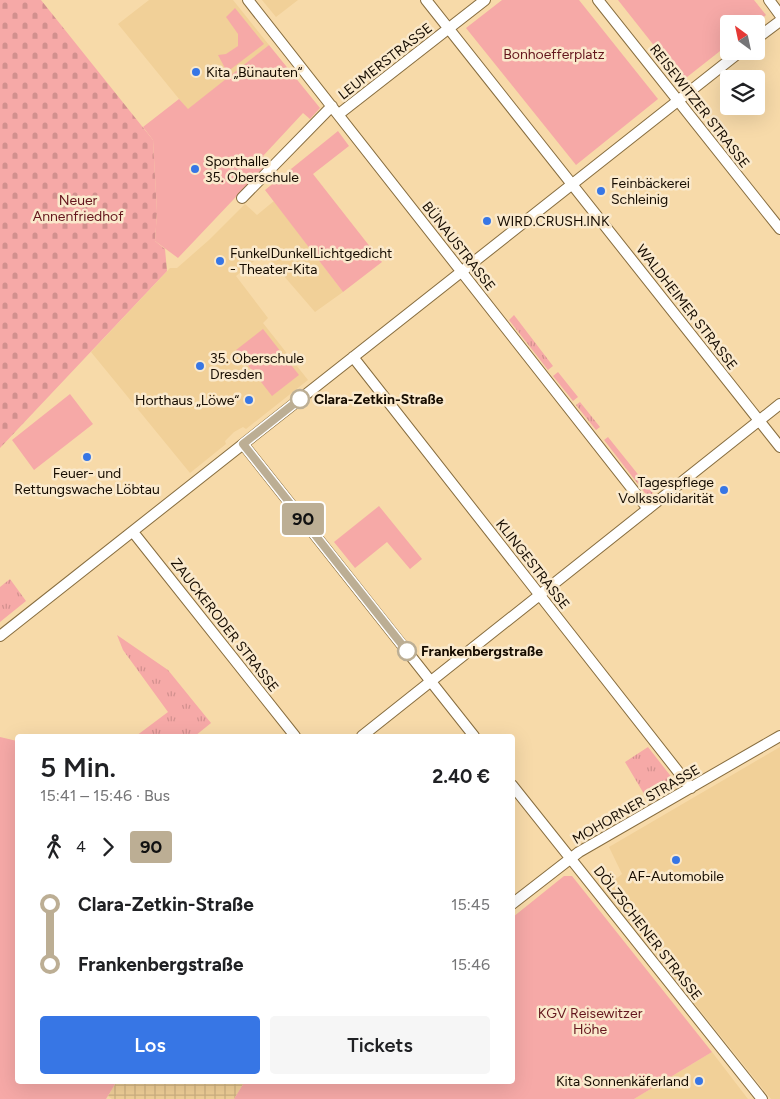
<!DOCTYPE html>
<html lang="de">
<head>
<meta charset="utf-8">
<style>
  body { margin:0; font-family:Figtree,sans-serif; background:#f6f6f6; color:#202124; height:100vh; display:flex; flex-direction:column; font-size:19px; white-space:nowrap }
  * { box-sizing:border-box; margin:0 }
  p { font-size:16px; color:#757577 }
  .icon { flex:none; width:28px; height:28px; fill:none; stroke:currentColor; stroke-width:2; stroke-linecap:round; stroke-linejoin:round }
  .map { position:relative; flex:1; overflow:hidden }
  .sheet { position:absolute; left:15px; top:734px; width:500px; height:350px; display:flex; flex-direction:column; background:#fff; border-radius:5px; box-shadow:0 5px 20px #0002 }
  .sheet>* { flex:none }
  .badge { padding:0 10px; border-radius:4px; font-size:18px; line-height:32px }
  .needle { width:32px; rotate:327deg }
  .buttons { position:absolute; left:720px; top:15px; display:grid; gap:10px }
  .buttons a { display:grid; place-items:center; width:45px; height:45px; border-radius:5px; background:#fff; box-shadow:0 5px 20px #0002; font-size:25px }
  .map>.badge { position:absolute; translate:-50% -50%; box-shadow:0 0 0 2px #fff }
  .legs { display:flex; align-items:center; gap:8px; height:55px; padding:0 25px; font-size:16px }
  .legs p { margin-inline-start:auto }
  .summary { display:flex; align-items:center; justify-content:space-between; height:85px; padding:0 25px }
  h1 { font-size:28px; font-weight:600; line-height:38px }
  .cta { display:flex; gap:10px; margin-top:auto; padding:10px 25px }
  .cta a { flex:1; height:58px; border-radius:5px; background:#3776e5; color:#fff; font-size:20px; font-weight:600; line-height:58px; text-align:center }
  .cta a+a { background:#f6f6f6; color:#202124 }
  ul { padding:0 25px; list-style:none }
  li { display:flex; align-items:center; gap:18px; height:60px; font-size:19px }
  li i { display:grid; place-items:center; width:8px; height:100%; margin:0 6px; background:currentColor }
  li i::after { content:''; width:12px; height:12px; margin:-6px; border:4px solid; border-radius:50%; background:#fff }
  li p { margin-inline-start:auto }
  li:first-child i { background:linear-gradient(#0000 50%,currentColor 0) }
  li:last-child i { background:linear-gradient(currentColor 50%,#0000 0) }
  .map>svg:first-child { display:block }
  .built { fill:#f1d098 }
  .industrial { fill:url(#industrial-grid) }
  .grass { fill:url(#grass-tufts) }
  .cemetery { fill:url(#cemetery-stones) }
  .green { fill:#f6a9a7 }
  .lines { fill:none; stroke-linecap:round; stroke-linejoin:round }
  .minor-casing { stroke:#876d3f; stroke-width:12 }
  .minor { stroke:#fff; stroke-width:10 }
  .line-1-casing { stroke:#fff; stroke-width:11 }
  .line-1 { stroke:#bcae94; stroke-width:8 }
  .poi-dot { fill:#3776e5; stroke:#fae9cc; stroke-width:2 }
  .stop-1-dot { fill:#fff; stroke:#bcae94; stroke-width:2.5 }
  .labels { text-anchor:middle; stroke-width:5; stroke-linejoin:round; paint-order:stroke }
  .park-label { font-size:14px; fill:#64161d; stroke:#fae9cc }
  .street-label { font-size:14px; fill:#160c00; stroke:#fae9cc }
  .poi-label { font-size:14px; fill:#160c00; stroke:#fae9cc; text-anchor:start }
  .stop-label { font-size:14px; font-weight:bold; fill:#160c00; stroke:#fae9cc; text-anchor:start }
</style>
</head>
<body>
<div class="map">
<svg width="780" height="1099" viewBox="0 0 780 1099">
  <defs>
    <pattern id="industrial-grid" width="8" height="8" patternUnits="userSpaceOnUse" patternTransform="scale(1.25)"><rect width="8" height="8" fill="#f1d098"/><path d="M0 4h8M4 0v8" fill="none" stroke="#ceb181"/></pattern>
    <pattern id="grass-tufts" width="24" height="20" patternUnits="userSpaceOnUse" patternTransform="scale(1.25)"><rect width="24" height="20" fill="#f6a9a7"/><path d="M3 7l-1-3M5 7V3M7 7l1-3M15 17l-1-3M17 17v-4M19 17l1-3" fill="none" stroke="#d2908e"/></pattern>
    <pattern id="cemetery-stones" width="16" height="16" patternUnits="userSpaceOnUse" patternTransform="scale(1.25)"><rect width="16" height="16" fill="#f6a9a7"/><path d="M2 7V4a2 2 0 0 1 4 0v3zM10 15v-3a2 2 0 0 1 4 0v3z" fill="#d2908e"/></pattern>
  </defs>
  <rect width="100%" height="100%" fill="#f7daa9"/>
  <path class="built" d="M149 0H233L269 45 188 110 118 24Z
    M262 0H298L276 17Z
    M274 201 343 292 315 312 264 253 236 276 268 318 263 323 308 380 246 429 243 427 234 432 225 441 226 444 190 473 91 352 170 268H177L209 240 245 204 257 215Z
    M780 747V1099H771L603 889 622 874 609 847Z
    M712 1052 748 1099H634Z"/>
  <path class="industrial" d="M117 1081H245L234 1099H112L108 1096Z"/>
  <path class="grass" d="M514 315 553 366 548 370 509 320Z
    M558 372 578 397 573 401 553 376Z
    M580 402 600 427 596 430 576 405Z
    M608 437 653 493 648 497 604 440Z
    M10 579 26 601 0 622V587Z
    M117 635 168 670 211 723 195 736H136L168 712 123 650Z
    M648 747 673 779 672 786 647 799 625 762Z"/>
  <path class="cemetery" d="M0 0H41L153 140 157 212 155 241 165 249 167 271 0 448Z"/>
  <path class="green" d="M502 0H579L658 99 576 165 466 28Z
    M618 0H754L766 15 755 24H729V44L682 81Z
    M235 8 264 44 227 72 218 55 226 54 238 46V34L226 17Z
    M269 45 320 108 310 119 303 113 263 156 269 162 178 258 155 241 157 212 153 140 143 127 179 99 188 109Z
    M338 131 349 146 313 174 382 262 343 292 265 190Z
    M263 329 299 375 272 396 236 350Z
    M70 394 93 424 34 470 12 440Z
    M379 506 422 559 410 569 387 542 355 568 334 542Z
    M0 737 17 741 18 1081H117L106 1099H0Z
    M564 876H572L712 1052 634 1099H234L245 1081H512L513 917Z"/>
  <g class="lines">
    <g class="minor-casing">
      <path id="minor" d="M248 0 648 509
        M426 0 780 447
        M598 0 780 229
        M769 0 780 15
        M756 39 780 21
        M339 114 485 0
        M242 198 332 106
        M353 357 691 788
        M243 444 474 736
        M133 532 295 736
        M0 636 741 51
        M362 736 780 404
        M512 785 762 1099
        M512 904 579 852 780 736"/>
    </g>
    <use href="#minor" class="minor"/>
  </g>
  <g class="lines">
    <g class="line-1-casing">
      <path id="line-1" d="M300 399 243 444 407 651"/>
    </g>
    <use href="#line-1" class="line-1"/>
  </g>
  <g class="poi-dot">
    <circle cx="196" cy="72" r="5"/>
    <circle cx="195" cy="169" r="5"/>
    <circle cx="601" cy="191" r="5"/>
    <circle cx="487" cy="221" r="5"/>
    <circle cx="220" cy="261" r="5"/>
    <circle cx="200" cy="366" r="5"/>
    <circle cx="249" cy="400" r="5"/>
    <circle cx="87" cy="457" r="5"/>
    <circle cx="724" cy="490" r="5"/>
    <circle cx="676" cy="860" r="5"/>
    <circle cx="699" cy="1081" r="5"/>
  </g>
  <g class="stop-1-dot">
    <circle cx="300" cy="399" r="9"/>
    <circle cx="407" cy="651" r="9"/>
  </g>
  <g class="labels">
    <g class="park-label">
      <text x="554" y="59">Bonhoefferplatz</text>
      <text x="78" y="205">Neuer<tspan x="78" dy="16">Annenfriedhof</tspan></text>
      <text x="590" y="1018">KGV Reisewitzer<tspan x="590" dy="16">Höhe</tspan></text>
    </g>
    <g class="street-label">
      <text transform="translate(385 61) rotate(-38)" y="5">LEUMERSTRASSE</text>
      <text transform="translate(700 106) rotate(52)" y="5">REISEWITZER STRASSE</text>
      <text transform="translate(459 246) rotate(52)" y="5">BÜNAUSTRASSE</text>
      <text transform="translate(687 307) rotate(52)" y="5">WALDHEIMER STRASSE</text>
      <text transform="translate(533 564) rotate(52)" y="5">KLINGESTRASSE</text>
      <text transform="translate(225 625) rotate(52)" y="5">ZAUCKERODER STRASSE</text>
      <text transform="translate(636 804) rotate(-30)" y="5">MOHORNER STRASSE</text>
      <text transform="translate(648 933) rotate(52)" y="5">DÖLZSCHENER STRASSE</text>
    </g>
    <g class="poi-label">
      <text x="206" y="77">Kita „Bünauten“</text>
      <text x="205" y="166">Sporthalle<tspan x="205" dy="16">35. Oberschule</tspan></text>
      <text x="611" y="188">Feinbäckerei<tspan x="611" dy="16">Schleinig</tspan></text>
      <text x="497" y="226">WIRD.CRUSH.INK</text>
      <text x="230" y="258">FunkelDunkelLichtgedicht<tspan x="230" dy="16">- Theater-Kita</tspan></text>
      <text x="210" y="363">35. Oberschule<tspan x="210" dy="16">Dresden</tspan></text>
      <text x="239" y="405" text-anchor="end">Horthaus „Löwe“</text>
      <text x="87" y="478" text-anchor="middle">Feuer- und<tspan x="87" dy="16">Rettungswache Löbtau</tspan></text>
      <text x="714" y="487" text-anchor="end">Tagespflege<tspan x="714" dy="16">Volkssolidarität</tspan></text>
      <text x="676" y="881" text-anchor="middle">AF-Automobile</text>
      <text x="689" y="1086" text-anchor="end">Kita Sonnenkäferland</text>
    </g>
    <g class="stop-label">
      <text x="314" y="404">Clara-Zetkin-Straße</text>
      <text x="421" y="656">Frankenbergstraße</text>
    </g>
  </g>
</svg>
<div class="buttons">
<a><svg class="needle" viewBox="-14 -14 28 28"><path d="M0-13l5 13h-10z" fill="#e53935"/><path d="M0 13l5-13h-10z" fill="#757577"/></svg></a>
<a><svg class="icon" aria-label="layers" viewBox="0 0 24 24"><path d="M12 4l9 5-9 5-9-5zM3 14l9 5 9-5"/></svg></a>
</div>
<b class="badge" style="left:303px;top:519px;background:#bcae94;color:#111">90</b>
<section class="sheet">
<div class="summary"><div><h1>5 Min.</h1><p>15:41 – 15:46 · Bus</p></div><b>2.40 €</b></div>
<div class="legs"><svg class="icon" aria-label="walk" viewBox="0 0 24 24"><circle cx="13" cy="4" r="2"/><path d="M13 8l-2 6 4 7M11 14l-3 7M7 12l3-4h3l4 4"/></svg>4<svg class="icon" aria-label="forward" viewBox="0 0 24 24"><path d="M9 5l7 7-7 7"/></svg><b class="badge" style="background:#bcae94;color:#111">90</b></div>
<ul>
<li><i style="color:#bcae94"></i><b>Clara-Zetkin-Straße</b><p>15:45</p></li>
<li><i style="color:#bcae94"></i><b>Frankenbergstraße</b><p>15:46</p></li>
</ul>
<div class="cta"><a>Los</a><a>Tickets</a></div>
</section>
</div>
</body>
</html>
